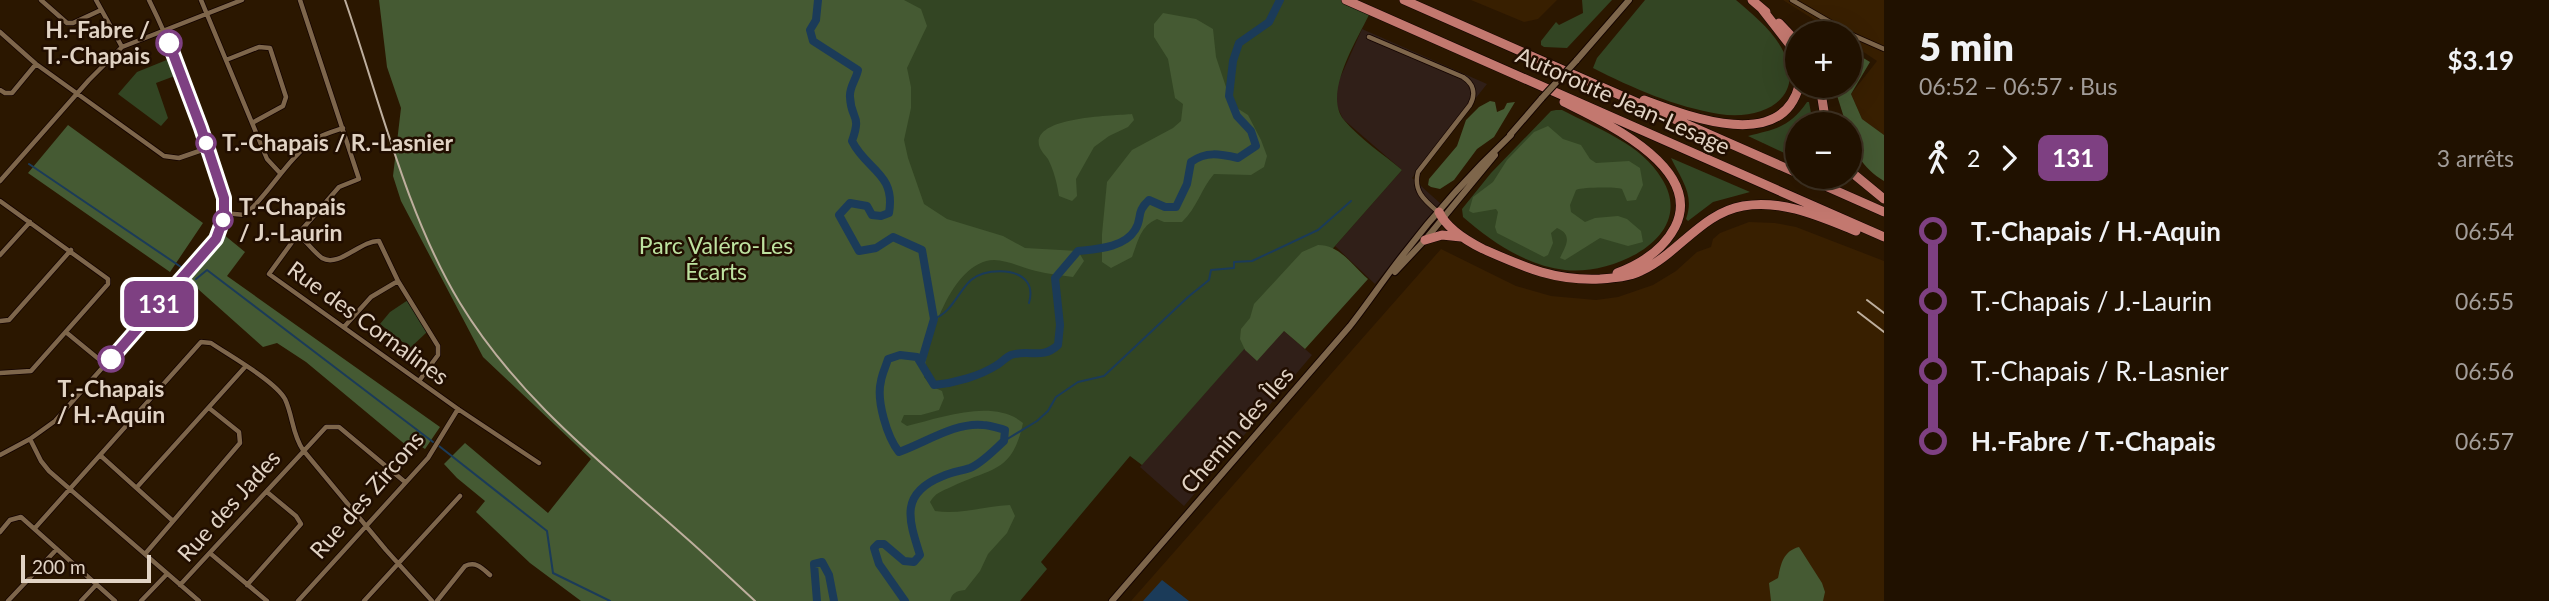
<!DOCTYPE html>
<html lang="fr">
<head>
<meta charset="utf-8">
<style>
  body { margin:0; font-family:Lato,sans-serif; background:#281a0a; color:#f1f3f6; height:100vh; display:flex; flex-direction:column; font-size:26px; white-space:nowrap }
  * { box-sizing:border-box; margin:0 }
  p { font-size:23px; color:#a29d99 }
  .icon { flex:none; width:38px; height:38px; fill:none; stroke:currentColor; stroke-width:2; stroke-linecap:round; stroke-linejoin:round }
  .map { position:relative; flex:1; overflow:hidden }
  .sheet { display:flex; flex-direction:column; background:#201100; width:665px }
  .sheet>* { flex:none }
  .badge { padding:0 14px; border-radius:10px; font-size:24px; line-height:46px }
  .buttons { position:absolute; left:1785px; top:21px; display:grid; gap:14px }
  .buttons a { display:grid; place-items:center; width:77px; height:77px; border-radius:50%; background:#201100; box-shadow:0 7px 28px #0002,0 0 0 2px #3d3122; font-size:35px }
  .scale { position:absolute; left:21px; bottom:18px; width:130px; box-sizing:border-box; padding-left:7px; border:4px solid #e1d3c4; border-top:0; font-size:19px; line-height:24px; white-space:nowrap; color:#e1d3c4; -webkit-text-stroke:5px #210e00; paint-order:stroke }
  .map>.badge { position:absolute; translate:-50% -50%; box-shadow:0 0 0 4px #fff }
  .legs { display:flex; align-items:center; gap:10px; height:77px; padding:0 35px; font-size:23px }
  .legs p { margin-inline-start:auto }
  .overview { display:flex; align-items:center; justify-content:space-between; height:119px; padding:0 35px }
  h1 { font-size:38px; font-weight:800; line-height:52px }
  ul { padding:0 35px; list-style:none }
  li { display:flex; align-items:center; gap:24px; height:70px; font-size:26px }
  li i { display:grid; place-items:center; width:10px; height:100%; margin:0 9px; background:currentColor }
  li i::after { content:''; width:18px; height:18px; margin:-9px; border:5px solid; border-radius:50%; background:#201100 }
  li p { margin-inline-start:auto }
  li:first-child i { background:linear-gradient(#0000 50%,currentColor 0) }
  li:last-child i { background:linear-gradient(currentColor 50%,#0000 0) }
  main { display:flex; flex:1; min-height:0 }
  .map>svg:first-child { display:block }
  .commercial { fill:#301f18 }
  .built { fill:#381f00 }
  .green { fill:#334523 }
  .forest { fill:#455a33 }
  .water { fill:#1b3b59 }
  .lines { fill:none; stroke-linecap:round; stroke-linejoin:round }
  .stream { stroke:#1b3b59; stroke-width:2 }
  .river { stroke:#1b3b59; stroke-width:8 }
  .street-casing { stroke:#130300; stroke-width:6 }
  .secondary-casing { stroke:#130300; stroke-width:8 }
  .highway-casing { stroke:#130300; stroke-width:10 }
  .street { stroke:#7e664b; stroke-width:4.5 }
  .secondary { stroke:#7e664b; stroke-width:6 }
  .highway { stroke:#c3786f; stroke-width:9 }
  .rail { stroke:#beaf9e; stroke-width:2 }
  .secondary-bridge-casing { stroke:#130300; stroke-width:8; stroke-linecap:butt }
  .secondary-bridge { stroke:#7e664b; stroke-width:6 }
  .line-1-casing { stroke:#fff; stroke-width:16 }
  .line-1 { stroke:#7e4082; stroke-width:10 }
  .stop-1-dot { fill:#fff; stroke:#7e4082; stroke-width:3.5 }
  .labels { text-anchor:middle; stroke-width:5; stroke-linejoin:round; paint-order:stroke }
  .stop-label { font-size:23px; font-weight:bold; fill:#e1d3c4; stroke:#210e00; text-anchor:start }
  .street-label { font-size:23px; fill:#e1d3c4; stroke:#210e00 }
  .park-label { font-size:23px; fill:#bee2a0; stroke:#210e00 }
</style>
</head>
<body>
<main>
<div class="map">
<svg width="1884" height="601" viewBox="0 0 1884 601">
  <rect width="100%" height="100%" fill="#2b1700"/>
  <path class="commercial" d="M1362 29 1487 84 1412 178 1441 204 1375 284 1335 246 1402 170 1343 119 1336 104V87Z
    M1270 319 1312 355 1184 506 1140 467Z"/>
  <path class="built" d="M1471 0H1557L1538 19 1524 22Z
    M1783 0H1884V135L1862 119 1851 94 1877 61 1850 43V33H1835Z
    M1749 222 1775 223 1796 227 1884 261V601H1131L1441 249 1516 286 1551 296 1596 300 1618 297 1653 285 1676 271 1697 252 1711 247 1713 239 1720 233Z"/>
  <path class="green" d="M532 0H1346L1371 11C1358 38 1322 94 1344 120 1360 139 1383 154 1402 170L1142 465 1130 456 1041 562 1047 569 1020 601H755Z
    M1582 0H1612L1567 48 1544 47 1541 45V41L1556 22 1559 25 1583 13Z
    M1645 0H1736C1752 14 1770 28 1781 47 1809 97 1765 121 1719 114 1676 107 1632 88 1593 68L1597 58Z
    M174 57 180 74 156 83 168 118 161 126 118 94 137 72Z
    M1807 102H1809L1813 124H1797V159L1748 136C1776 129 1790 127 1807 102Z
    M1556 110H1562C1596 128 1642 144 1662 179 1698 237 1612 276 1565 270 1525 265 1492 242 1463 217L1462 209 1491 173 1551 111Z
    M1671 158 1750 192 1713 202 1688 221 1686 219C1695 195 1681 179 1671 158Z
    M408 300 427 332 410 348 380 324 390 312Z"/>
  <path class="forest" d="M379 0H904L921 9 927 26 907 68 911 87V108L904 140 908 158 924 204 947 219 1003 236 1025 248 1078 251 1084 261 1073 277C1061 275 1048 274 1036 271 1023 268 1007 260 994 260 951 261 926 343 924 377L931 386 942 391 944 398 939 410 921 415H904L901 422 907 426C941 418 993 398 1023 423 1012 474 991 467 951 487 942 491 935 493 930 502L935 511C960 515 985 506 1010 505L1015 516 1007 533 988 554 980 571 965 590C956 591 952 593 950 601H581L530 563 476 512 485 501 457 478 444 464 465 443 548 513 591 459 483 357 401 201 393 176 401 108 387 67Z
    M1163 13 1196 19 1213 29 1216 57 1232 105 1248 115 1261 140 1267 156 1264 167 1251 175 1214 174C1201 189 1197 208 1182 222H1164L1157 219C1140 226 1138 242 1132 257L1111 268 1102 262V234L1107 182 1132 150 1173 128 1181 121 1183 104 1175 98 1168 59 1154 37V24Z
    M1850 50 1870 62 1851 94 1862 119 1884 135V181C1863 168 1850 150 1850 124H1846L1834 86H1850Z
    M1490 101 1495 102 1497 112 1504 109 1507 103 1515 102 1494 137 1477 149 1454 180 1440 189 1431 187 1428 185 1429 179 1457 146 1466 120 1479 107Z
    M1132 114 1134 120 1128 127 1109 136 1094 147 1076 179 1077 196 1072 201 1059 196C1057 183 1054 171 1048 159 1045 155 1040 150 1039 145 1033 116 1114 116 1132 114Z
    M68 125 203 223 170 272 28 173Z
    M1548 126 1563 139 1581 145 1590 159 1596 163 1629 161 1640 168 1643 185 1636 200 1627 201 1622 189C1615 187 1583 187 1576 190L1570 205 1571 212 1585 222 1595 218 1618 216 1627 219 1641 231 1643 242 1628 246 1600 238 1565 260 1560 258C1565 247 1574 235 1557 228L1551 233 1553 243 1548 255 1544 257 1497 233 1495 227 1498 212 1496 209 1473 213 1469 211 1473 197 1493 182 1507 160 1534 132Z
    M223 234 245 252 227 276 440 427 425 449 413 441 407 446 306 362 277 343 263 347 189 281Z
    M1318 245C1340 245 1352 265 1368 279L1305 349 1284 331 1257 361 1245 350 1240 339 1241 329 1250 318 1254 304 1302 252Z
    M1799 547 1822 583 1825 592 1823 601H1771L1769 583 1778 578C1781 564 1783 551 1799 547Z"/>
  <path class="water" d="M1162 580 1189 601H1143Z"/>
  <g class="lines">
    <path class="stream" d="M29 164 181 267
      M196 279 207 270 433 442
      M934 319C953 311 957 293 971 280 984 269 1016 267 1027 282 1032 289 1031 296 1029 303
      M1004 441 1037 421 1048 411 1056 397 1078 382 1104 376 1188 297 1209 280 1211 270 1234 268V262L1252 261 1318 230 1351 201
      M439 446 547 531 553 573 610 601"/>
    <path class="river" d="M818 0 816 20 810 30 813 41 858 70C856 80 849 87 850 97 851 121 862 113 852 141 866 170 896 173 889 213L881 216 872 215 867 206 850 203 839 215 859 251 876 248 893 237 922 250 934 319 921 363
      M817 601 814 564 822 562 829 575 834 601
      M905 601 879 564 874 548 878 544H884L904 561 914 562 920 555C908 518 900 493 943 476 952 472 961 471 970 468 982 463 994 450 1004 441L1005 430C998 428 990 425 983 425 955 422 925 443 899 452 887 437 876 400 881 381 882 374 886 366 888 359L900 355 917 357 934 385C955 383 980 376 997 365 1002 362 1006 357 1011 355 1030 349 1042 360 1058 345L1060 325 1055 278 1078 251C1096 249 1124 248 1135 230 1143 218 1135 213 1149 200L1165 207H1176L1187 184 1191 162C1206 151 1220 154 1238 158L1256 146 1251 131 1237 116 1229 96 1233 61 1239 43 1269 22 1280 0"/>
    <g class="street-casing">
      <path id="street" d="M41 0 67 23H73L101 10
        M96 0 122 47
        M201 0 267 159 280 173
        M300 0 359 179 339 187 298 234 269 274 458 409 539 463
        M1792 0 1849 33
        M0 32 36 64 164 156 179 158 208 148
        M1850 34 1884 49
        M1369 37 1463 77C1474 84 1476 94 1470 105L1418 172C1413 191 1424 200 1438 212
        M226 60 259 47 270 48 286 97 283 106 252 123
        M0 90 5 93H12L36 64
        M0 181 89 80 122 47 242 0
        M0 201 108 279V284L31 371 0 373
        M224 213 245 215C271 192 287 158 317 138 324 134 334 131 343 128
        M298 234C306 241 314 252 322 258 339 268 361 240 379 241L398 281 438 346V355L419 381
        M0 255 30 222
        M0 321 9 320 71 250
        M344 327 371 297 398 281
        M67 333 106 365
        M30 439 41 461 49 471 199 601
        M0 455 30 439 55 421 201 257C212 244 222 231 224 214 226 194 217 175 211 157 193 104 174 50 149 0
        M101 456 173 521
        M138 486 245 367
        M35 528 201 342 211 343C230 356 275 381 285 399 293 416 292 434 303 450L386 550 432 601
        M0 532 10 520 21 517 115 601
        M145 554 240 443 239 432 209 408
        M211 554 267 601
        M180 585 326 427H339L405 482
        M247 585 301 524 296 516 267 492
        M8 601 56 550
        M81 601 96 585
        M141 601 167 574
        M298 601 428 458 458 409
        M364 601 460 496
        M437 601 465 566C476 561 482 568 490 575"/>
    </g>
    <g class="secondary-casing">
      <path id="secondary" d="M1576 61 1629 0
        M1510 135 1542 98
        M1395 272 1425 240 1495 155
        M1112 601 1350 326C1368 303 1384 279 1402 256 1435 213 1472 172 1511 135"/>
    </g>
    <g class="highway-casing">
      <path id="highway" d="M1346 0 1884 237
        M1404 0 1797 173
        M1752 0 1766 12
        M1762 9 1790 45 1797 63
        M1779 23 1797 42
        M1820 86 1826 124
        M1644 100C1687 116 1781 153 1799 86
        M1564 102C1604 122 1705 168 1675 227 1663 250 1641 264 1617 273
        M1850 171 1884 199
        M1805 177 1884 212
        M1439 212C1447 229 1467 241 1483 249 1524 267 1554 281 1600 279 1614 278 1629 277 1641 271 1678 254 1702 213 1743 206 1783 199 1821 217 1856 231
        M1425 240 1442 235 1461 237"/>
    </g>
    <use href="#street" class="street"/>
    <use href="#secondary" class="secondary"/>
    <use href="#highway" class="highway"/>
    <path class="rail" d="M345 0C379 98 406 214 460 303 517 397 603 464 684 536 708 557 731 579 755 601
      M1867 300 1884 313
      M1858 312 1884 332"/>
    <g class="secondary-bridge-casing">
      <path id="secondary-bridge" d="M1542 98 1576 61"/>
    </g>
    <use href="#secondary-bridge" class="secondary-bridge"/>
  </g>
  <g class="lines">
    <g class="line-1-casing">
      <path id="line-1" d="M111 359 216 239 224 217V198L201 128 169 43"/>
    </g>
    <use href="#line-1" class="line-1"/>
  </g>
  <g class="stop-1-dot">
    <circle cx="169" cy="43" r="12"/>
    <circle cx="206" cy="143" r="9"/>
    <circle cx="223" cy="220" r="9"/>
    <circle cx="111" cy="359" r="12"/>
  </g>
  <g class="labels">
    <g class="stop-label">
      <text x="150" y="38" text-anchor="end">H.-Fabre /<tspan x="150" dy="26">T.-Chapais</tspan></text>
      <text x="222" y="151">T.-Chapais / R.-Lasnier</text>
      <text x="239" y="215">T.-Chapais<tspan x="239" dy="26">/ J.-Laurin</tspan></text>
      <text x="111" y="397" text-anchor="middle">T.-Chapais<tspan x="111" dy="26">/ H.-Aquin</tspan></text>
    </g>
    <g class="street-label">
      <text transform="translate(1623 101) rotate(24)" y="8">Autoroute Jean-Lesage</text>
      <text transform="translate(368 323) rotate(36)" y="8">Rue des Cornalines</text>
      <text transform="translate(1237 430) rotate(-49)" y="8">Chemin des Îles</text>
      <text transform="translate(367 495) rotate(-49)" y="8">Rue des Zircons</text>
      <text transform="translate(229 506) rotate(-48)" y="8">Rue des Jades</text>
    </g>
    <g class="park-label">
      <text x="716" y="254">Parc Valéro-Les<tspan x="716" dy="26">Écarts</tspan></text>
    </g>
  </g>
</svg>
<div class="buttons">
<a>+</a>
<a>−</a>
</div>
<div class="scale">200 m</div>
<b class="badge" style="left:159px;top:304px;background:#7e4082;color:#fff">131</b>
</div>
<section class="sheet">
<div class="overview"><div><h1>5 min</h1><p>06:52 – 06:57 · Bus</p></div><b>$3.19</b></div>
<div class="legs"><svg class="icon" aria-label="walk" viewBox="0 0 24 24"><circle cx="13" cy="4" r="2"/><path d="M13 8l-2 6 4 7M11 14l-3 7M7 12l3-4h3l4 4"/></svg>2<svg class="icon" aria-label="forward" viewBox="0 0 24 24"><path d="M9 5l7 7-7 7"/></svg><b class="badge" style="background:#7e4082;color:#fff">131</b><p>3 arrêts</p></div>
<ul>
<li><i style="color:#7e4082"></i><b>T.-Chapais / H.-Aquin</b><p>06:54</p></li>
<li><i style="color:#7e4082"></i><span>T.-Chapais / J.-Laurin</span><p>06:55</p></li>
<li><i style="color:#7e4082"></i><span>T.-Chapais / R.-Lasnier</span><p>06:56</p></li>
<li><i style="color:#7e4082"></i><b>H.-Fabre / T.-Chapais</b><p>06:57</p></li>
</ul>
</section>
</main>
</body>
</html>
